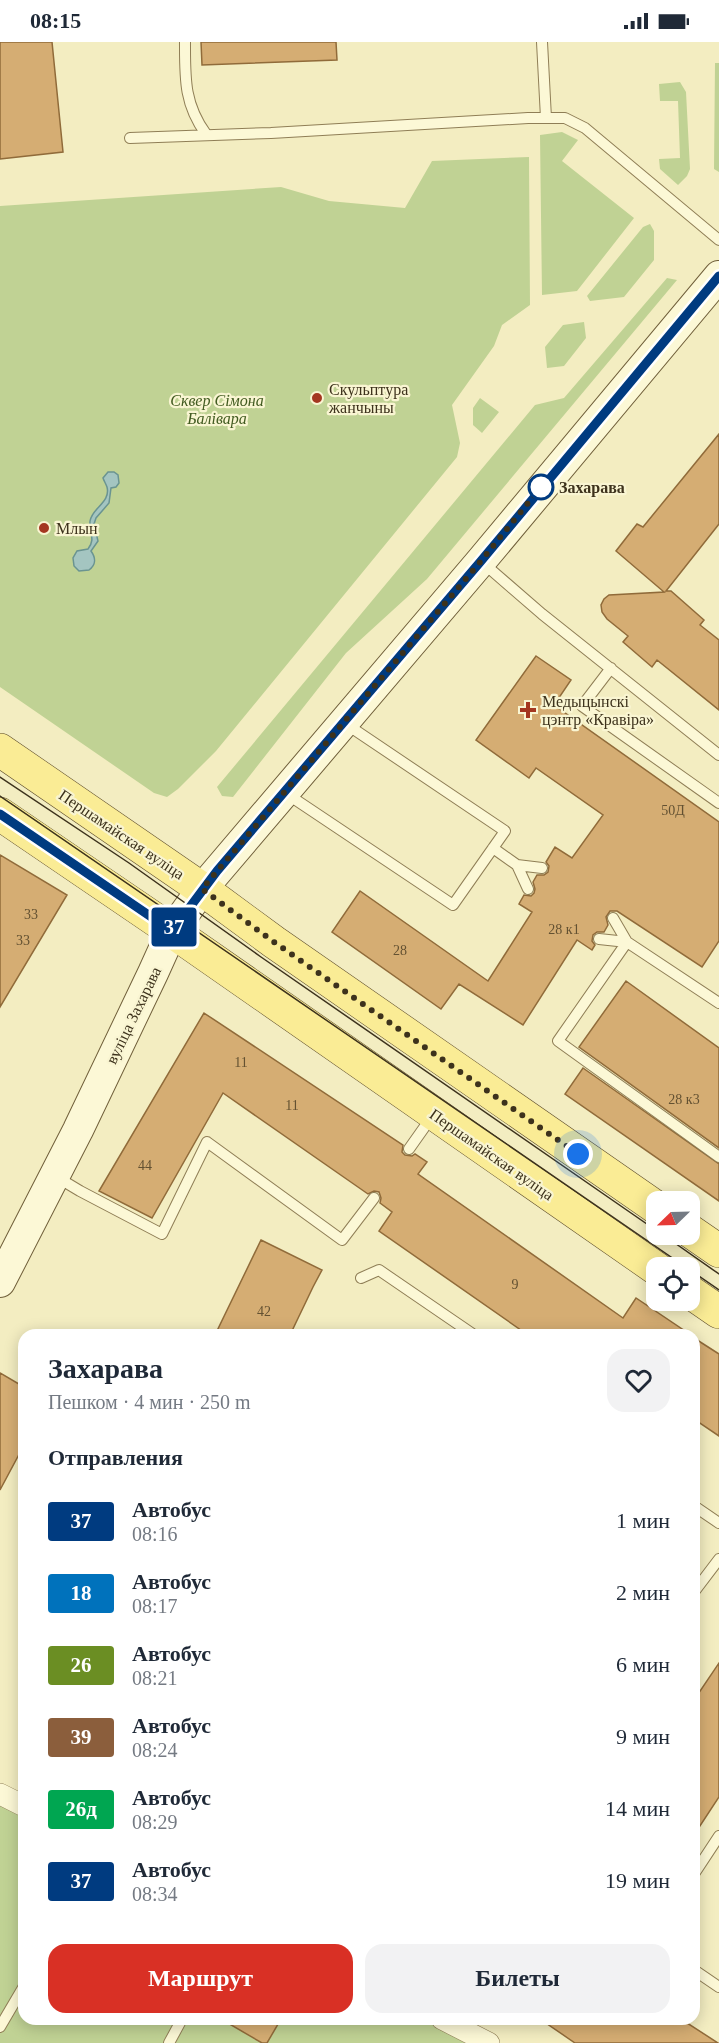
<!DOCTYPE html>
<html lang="ru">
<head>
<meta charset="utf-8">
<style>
  body { margin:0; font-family:Georgia,serif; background:#f2f2f3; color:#1f2937; height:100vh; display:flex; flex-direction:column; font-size:22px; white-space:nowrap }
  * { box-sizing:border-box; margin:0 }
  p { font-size:20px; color:#747a83 }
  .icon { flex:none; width:33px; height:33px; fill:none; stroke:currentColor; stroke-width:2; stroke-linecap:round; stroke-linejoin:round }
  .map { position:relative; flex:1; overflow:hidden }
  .side { position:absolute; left:18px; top:1287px; width:682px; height:696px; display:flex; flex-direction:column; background:#fff; border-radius:18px; box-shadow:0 3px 15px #0003 }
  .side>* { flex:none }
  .badge { padding:0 12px; border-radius:4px; font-size:21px; line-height:39px }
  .needle { width:39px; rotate:247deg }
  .tools { position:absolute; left:646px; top:1149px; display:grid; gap:12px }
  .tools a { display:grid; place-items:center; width:54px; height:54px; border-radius:12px; background:#fff; box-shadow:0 3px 15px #0003; font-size:30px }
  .you { position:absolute; width:30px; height:30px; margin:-15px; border:4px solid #fff; border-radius:50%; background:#1a73e8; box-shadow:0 0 0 9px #1a73e833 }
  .map>.badge { position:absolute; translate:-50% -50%; box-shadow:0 0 0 3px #fff }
  h2 { padding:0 30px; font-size:22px; line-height:54px }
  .round { display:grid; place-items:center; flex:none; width:63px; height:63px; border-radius:18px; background:#f2f2f3 }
  .head { display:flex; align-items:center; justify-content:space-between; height:102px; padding:0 30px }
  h1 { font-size:28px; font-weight:800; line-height:45px }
  .cta { display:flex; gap:12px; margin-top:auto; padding:12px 30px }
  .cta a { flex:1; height:69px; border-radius:18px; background:#d93025; color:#fff; font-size:24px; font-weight:800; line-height:69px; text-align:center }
  .cta a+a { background:#f2f2f3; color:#1f2937 }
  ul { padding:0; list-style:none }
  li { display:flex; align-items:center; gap:18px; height:72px; padding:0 30px }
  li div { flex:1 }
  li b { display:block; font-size:22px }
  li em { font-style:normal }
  li .badge { min-width:66px; font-weight:700; text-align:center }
  .status { display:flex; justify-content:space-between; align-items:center; height:42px; padding:0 30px; background:#fff; direction:ltr }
  .status svg { height:16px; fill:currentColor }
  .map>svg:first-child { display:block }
  .green { fill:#c0d294 }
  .water { fill:#a4c5c1; stroke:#6a9491; stroke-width:1.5 }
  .building { fill:#d5ad73; stroke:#906b3a; stroke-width:1.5 }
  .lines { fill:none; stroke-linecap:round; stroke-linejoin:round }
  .service-casing { stroke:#8f7e56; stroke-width:12 }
  .minor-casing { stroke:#8f7e56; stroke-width:22 }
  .secondary-casing { stroke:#705f3a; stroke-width:32 }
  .primary-casing { stroke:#5c4b2b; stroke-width:34 }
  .service { stroke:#fcf8d6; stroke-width:10 }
  .minor { stroke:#fcf8d6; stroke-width:21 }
  .secondary { stroke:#fcf8d6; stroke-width:30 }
  .primary { stroke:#faec95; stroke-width:33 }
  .tram { stroke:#3d321c; stroke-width:1.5 }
  .line-casing { stroke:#fff; stroke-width:14 }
  .line { stroke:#003b80; stroke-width:9 }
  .walk { stroke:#3d321c; stroke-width:6; stroke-dasharray:0 10.8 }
  .poi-dot { fill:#a43720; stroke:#f9f5d2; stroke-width:2 }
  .stop-dot { fill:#fff; stroke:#003b80; stroke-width:3 }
  .labels { text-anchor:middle; stroke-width:4.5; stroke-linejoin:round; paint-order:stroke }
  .number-label { font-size:14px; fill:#635132 }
  .poi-label { font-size:16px; fill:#3d321c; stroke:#f9f5d2; text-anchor:start }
  .park-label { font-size:16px; font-style:italic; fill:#425b21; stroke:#f9f5d2 }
  .stop-label { font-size:16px; font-weight:bold; fill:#3d321c; stroke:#f9f5d2; text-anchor:start }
  .street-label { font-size:16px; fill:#3d321c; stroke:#f9f5d2 }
</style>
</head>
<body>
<div class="status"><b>08:15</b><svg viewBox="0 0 49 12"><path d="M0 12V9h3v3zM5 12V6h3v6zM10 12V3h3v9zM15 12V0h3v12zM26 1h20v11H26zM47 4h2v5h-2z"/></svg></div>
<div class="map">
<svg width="719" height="2001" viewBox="0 0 719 2001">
  <rect width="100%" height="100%" fill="#f3edc1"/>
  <path class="green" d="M715 21H719V130L714 127Z
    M680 40 686 50 690 127 687 134 678 143 660 127 659 117 680 116 678 59H660L659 42Z
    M562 90 578 98 562 119 634 176 577 249 542 253 540 93Z
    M529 115 530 263 502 283 494 304 452 363 460 401 457 415 216 709 178 747 167 755 154 751 0 645V164L281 145 329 159 405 166 432 119Z
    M650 182 654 189V218L624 255 590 259 587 254 643 185Z
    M667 236 677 238 427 537 346 611 233 755 222 754 217 745 535 363 564 356Z
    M584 280 586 296 564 324 547 326 545 305 563 283Z
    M480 356 499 370 482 391 473 383V366Z
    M0 1763 24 1775V1977H429L477 2001H0Z"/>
  <path class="water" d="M108 430H114L118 433 119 441 116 445 111 446 109 461 96 476 94 482 98 499 91 509C96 516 96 523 89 528L79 529 74 524 73 516 77 509 88 507C96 497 89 491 90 479 92 466 111 460 107 445 106 442 104 439 103 436Z"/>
  <path class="building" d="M0 0H52L63 110 0 117Z
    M201 0H336L337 18 202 23Z
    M719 392V482L666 549H671L704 578 700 583 719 598V668L657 618 652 625 623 600 628 594 607 577 602 570 601 563 604 557 609 553 664 550 616 509 637 482 643 485Z
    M536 614 571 638 554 663 719 780V899L702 925 617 869H610L606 875 608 883 604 890H597L593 893 592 899 595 903 592 908 577 898 523 983 459 942 441 967 332 890 360 849 488 939 532 870 519 862 524 853 531 854 534 851 535 847 533 840 537 833H544L548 830 549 824 546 820 555 805 572 816 603 773 536 726 529 736 476 698Z
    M0 813 67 853 0 965Z
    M626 939 719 1006V1106L579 1005Z
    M204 971 403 1103 402 1110 405 1113 412 1114 415 1112 427 1120 418 1132 623 1276 636 1256 691 1293H528L379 1189 392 1170 380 1161 381 1156 379 1150 374 1149 368 1152 223 1051 152 1176 99 1149Z
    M583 1026 719 1122V1159L565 1052Z
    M261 1198 322 1228 313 1245 290 1293H215Z
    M694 1296 719 1312V1394L694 1377Z
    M0 1331 24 1345V1403L0 1448Z
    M719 1621V1755L694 1793V1658Z
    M221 1977H281L267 2001H262Z
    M540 1977H681L718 2001H575Z"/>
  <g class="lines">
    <g class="service-casing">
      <path id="service" d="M185 0C185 36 184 62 206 92
        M542 0 546 76
        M130 96 271 91 528 76H565L585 86 719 198
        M482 520 542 572 719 713
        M611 626 582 664 719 761
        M287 752 453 863 505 789 346 682
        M493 806 517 823
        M528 847 517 823 542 826
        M599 897 627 900 613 876
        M719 961 627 900 558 999 719 1115
        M409 1107 433 1073
        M55 1134 80 1149 162 1192 207 1100 342 1198 374 1156
        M361 1236 379 1228 474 1293
        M694 1464 719 1481
        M694 1550 719 1517
        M694 1832 719 1794
        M694 1928 719 1945
        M0 1985 24 1944
        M169 2001 182 1977"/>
    </g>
    <g class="minor-casing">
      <path id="minor" d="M0 1752 24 1764
        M442 1977 489 2001"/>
    </g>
    <g class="secondary-casing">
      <path id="secondary" d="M0 1240 78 1088 153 931 172 889 202 847 481 519 719 234"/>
    </g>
    <g class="primary-casing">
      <path id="primary" d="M0 708 202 847 274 900 657 1166
        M0 772 172 889 657 1227
        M690 1189 719 1209
        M690 1250 719 1270"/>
    </g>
    <use href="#service" class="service"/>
    <use href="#minor" class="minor"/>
    <use href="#secondary" class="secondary"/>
    <use href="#primary" class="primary"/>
    <path class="tram" d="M0 735 129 821 261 915 657 1189
      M0 754 687 1226
      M662 1192 719 1232
      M690 1228 719 1248"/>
  </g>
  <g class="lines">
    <g class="line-casing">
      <path id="line" d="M0 772 172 889 217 829 481 519 719 234"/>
    </g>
    <use href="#line" class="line"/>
    <path class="walk" d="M541 445 481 519 202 847 274 900 578 1112"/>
  </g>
  <g class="poi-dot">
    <circle cx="317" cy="356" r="6"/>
    <circle cx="44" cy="486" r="6"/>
    <path d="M525 659h6v6h6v6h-6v6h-6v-6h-6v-6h6z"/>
  </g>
  <circle class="stop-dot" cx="541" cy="445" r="12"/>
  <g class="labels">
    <g class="number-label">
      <text x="673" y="773">50Д</text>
      <text x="31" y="877">33</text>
      <text x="564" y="892">28 к1</text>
      <text x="23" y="903">33</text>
      <text x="400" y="913">28</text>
      <text x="241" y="1025">11</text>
      <text x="684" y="1062">28 к3</text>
      <text x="292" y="1068">11</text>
      <text x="145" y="1128">44</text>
      <text x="515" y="1247">9</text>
      <text x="264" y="1274">42</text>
    </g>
    <g class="poi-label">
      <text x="329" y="353">Скульптура<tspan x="329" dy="18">жанчыны</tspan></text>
      <text x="56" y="492">Млын</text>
      <text x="542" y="665">Медыцынскі<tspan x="542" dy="18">цэнтр «Кравіра»</tspan></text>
    </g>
    <g class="park-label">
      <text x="217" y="364">Сквер Сімона<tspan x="217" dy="18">Балівара</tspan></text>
    </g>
    <g class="stop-label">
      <text x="559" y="451">Захарава</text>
    </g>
    <g class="street-label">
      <text transform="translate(122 792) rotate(34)" y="6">Першамайская вуліца</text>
      <text transform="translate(133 973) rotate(-64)" y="6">вуліца Захарава</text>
      <text transform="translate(492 1112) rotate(35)" y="6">Першамайская вуліца</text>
    </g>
  </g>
</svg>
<div class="tools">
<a><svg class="needle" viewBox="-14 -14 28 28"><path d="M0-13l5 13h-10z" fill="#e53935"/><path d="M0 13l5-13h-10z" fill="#747a83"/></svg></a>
<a><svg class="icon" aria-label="locate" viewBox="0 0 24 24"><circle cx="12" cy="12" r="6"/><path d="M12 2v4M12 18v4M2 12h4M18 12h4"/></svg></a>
</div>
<div class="you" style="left:578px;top:1112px"></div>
<b class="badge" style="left:174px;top:885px;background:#003b80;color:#fff">37</b>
<section class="side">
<div class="head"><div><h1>Захарава</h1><p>Пешком · 4 мин · 250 m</p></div><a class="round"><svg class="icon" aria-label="heart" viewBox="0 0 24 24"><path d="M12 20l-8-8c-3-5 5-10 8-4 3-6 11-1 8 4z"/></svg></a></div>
<h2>Отправления</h2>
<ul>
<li><span class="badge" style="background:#003b80;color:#fff">37</span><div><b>Автобус</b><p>08:16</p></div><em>1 мин</em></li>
<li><span class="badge" style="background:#0072bc;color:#fff">18</span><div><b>Автобус</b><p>08:17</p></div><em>2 мин</em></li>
<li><span class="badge" style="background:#6b8e23;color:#fff">26</span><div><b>Автобус</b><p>08:21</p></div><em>6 мин</em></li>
<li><span class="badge" style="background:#8b5e3c;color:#fff">39</span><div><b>Автобус</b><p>08:24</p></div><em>9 мин</em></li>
<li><span class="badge" style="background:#00a651;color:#fff">26д</span><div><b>Автобус</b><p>08:29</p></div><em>14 мин</em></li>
<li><span class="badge" style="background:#003b80;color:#fff">37</span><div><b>Автобус</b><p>08:34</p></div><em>19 мин</em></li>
</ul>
<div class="cta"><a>Маршрут</a><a>Билеты</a></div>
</section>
</div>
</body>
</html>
